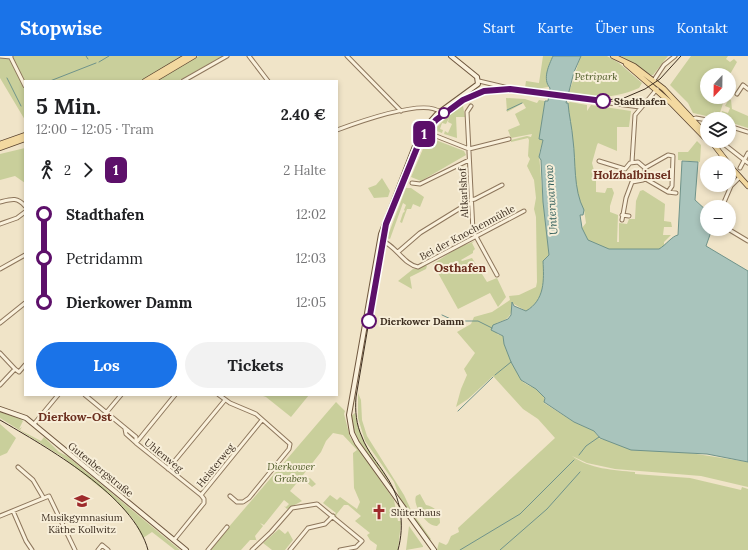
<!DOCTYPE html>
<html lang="de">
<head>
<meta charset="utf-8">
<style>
  body { margin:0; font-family:Lora,serif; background:#f2f2f2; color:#202124; height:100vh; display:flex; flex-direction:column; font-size:15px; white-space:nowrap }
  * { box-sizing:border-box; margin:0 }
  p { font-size:13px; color:#757577 }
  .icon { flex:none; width:22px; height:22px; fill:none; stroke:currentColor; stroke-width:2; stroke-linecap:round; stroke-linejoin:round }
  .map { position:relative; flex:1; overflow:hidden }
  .sheet { position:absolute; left:24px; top:24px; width:314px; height:316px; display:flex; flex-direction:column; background:#fff; border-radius:0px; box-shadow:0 2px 6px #0003 }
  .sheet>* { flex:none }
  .badge { padding:0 8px; border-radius:6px; font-size:14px; line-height:26px }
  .needle { width:26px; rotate:202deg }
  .controls { position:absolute; left:700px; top:12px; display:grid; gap:8px }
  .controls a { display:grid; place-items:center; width:36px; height:36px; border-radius:50%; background:#fff; box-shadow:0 2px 6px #0003; font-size:20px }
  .map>.badge { position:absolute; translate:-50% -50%; box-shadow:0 0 0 2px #fff }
  .legs { display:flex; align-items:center; gap:6px; height:44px; padding:0 12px; font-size:13px }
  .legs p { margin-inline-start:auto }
  .headline { display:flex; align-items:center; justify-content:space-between; height:68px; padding:0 12px }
  h1 { font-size:22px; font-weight:800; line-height:30px }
  .action { display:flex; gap:8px; margin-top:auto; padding:8px 12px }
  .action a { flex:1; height:46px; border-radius:24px; background:#1a73e8; color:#fff; font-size:16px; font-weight:800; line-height:46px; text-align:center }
  .action a+a { background:#f2f2f2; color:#202124 }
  ul { padding:0 12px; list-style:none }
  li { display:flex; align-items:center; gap:14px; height:44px; font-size:15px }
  li i { display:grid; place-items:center; width:6px; height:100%; margin:0 5px; background:currentColor }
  li i::after { content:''; width:10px; height:10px; margin:-5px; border:3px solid; border-radius:50%; background:#fff }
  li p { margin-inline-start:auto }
  li:first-child i { background:linear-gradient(#0000 50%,currentColor 0) }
  li:last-child i { background:linear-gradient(currentColor 50%,#0000 0) }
  header { display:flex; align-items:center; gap:24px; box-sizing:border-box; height:56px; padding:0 20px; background:#1a73e8; color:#fff }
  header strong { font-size:19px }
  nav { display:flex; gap:22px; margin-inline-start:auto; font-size:14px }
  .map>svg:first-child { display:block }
  .green { fill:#c9cf9b }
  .water { fill:#a9c4bc; stroke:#6f938a }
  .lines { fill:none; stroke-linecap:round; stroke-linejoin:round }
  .stream { stroke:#6f938a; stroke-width:1 }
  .street-casing { stroke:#8d765c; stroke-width:5 }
  .secondary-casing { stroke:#6f573f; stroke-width:6 }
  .primary-casing { stroke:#5b4430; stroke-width:6 }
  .street { stroke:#faf1dc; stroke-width:3 }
  .secondary { stroke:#faf1dc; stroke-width:4 }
  .primary { stroke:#f3d9a0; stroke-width:4.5 }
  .tram { stroke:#3d2e20; stroke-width:1 }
  .line-1-casing { stroke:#fff; stroke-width:9 }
  .line-1 { stroke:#5d106a; stroke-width:6 }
  .stop-1-dot { fill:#fff; stroke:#5d106a; stroke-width:2 }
  .labels { text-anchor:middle; stroke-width:4; stroke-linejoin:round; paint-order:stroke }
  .park-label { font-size:10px; font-style:italic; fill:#4d5a26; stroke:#f7eed8 }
  .stop-label { font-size:10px; font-weight:bold; fill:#3d2e20; stroke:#f7eed8; text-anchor:start }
  .street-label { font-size:10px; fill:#3d2e20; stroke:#f7eed8 }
  .poi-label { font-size:10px; fill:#3d2e20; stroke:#f7eed8; text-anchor:start }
  .water-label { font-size:11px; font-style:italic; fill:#2f5d5a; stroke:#f7eed8 }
  .quarter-label { font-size:12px; font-weight:bold; fill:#6b2e1e; stroke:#f7eed8 }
</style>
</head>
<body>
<header>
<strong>Stopwise</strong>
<nav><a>Start</a><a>Karte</a><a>Über uns</a><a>Kontakt</a></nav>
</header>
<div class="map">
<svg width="748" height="494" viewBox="0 0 748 494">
  <rect width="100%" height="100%" fill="#f0e4c8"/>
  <path class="green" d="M0 0H185L141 25H25V64L0 22Z
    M199 0H223L178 25H156Z
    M543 0H553L547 16 548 31 537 33 525 32 526 25 539 27Z
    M581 0H607L619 7 642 27 639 32C615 43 592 42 567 39 573 29 576 12 581 0Z
    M621 0H668L653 19H651Z
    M691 0H728L726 3 730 6 734 3 737 6 729 20 707 19V41H725L718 63 713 61 715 55 711 61 693 57 688 47 670 29Z
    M506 42 525 43 537 47 539 44 545 45 540 78 543 84 539 98 543 146 549 199 543 205C544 225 545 244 526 255L512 247C512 260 509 263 497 267V278L503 280C505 294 511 303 517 315 519 318 519 322 521 324 528 332 547 333 544 347L574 366 594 375 600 383 748 406V431L701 420 615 413 587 407 572 400C590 413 613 414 635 416V418L690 422 741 434 742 431 748 433V494H437L439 486 446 489 448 487 451 480 459 476 458 472 555 382 538 363 523 353 493 320 468 343 456 351 461 333 467 319 464 313 475 297 457 276 471 268 474 261 492 256 510 244 509 240 519 239 536 231 537 226 536 161 534 153 536 142 534 124 527 110 530 103 528 100 529 84 528 82 511 86V84L527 80 531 81 532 78 511 82 508 74 520 69 515 58 526 52 523 47 507 56Z
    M729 43 731 44 732 53 748 60V72L729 66V63H719L722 55 728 57 730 52 725 50Z
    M570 46 587 49V55L591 49 631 55 629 71H617V95L598 87 597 89 592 107 596 122V136L605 137 607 132H612L614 137 610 150V156L618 159 617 186H619V167L627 168 629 163H635L636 145 640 135 643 134 665 148 664 165 671 166 672 171H664L663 179H671L664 186V189L673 181 667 189 661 193 613 195 588 191 582 172 586 167 584 154 583 159 567 117 568 47Z
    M463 50 465 61H456L457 82 444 78 445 75 448 77 452 68 448 66 449 62 446 68 442 67 440 73 443 74 442 77 434 74 449 59Z
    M428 81 464 95 466 99 421 125 411 121Z
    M697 85 701 89 700 106 678 104V96H688Z
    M25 92V127L15 120 0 124V98Z
    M382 122 390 135 388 141 374 142 368 132 376 129Z
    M406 132H411L424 141 420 151 413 148 411 153H407L402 167 400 166 403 157 405 155 404 154 406 149 403 147 390 183 387 182Z
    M475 185 472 187 475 193 473 195V197L461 204 462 205 472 202 487 226 497 222 506 241 498 251 490 237 458 253 433 208 457 192Z
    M425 209 427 210 426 213 410 221 412 233 398 225 413 213H417Z
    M358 337 361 344 362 364 367 380 404 439 412 456 431 483 430 484 400 443 394 426 365 385 358 362Z
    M260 339H309L291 361 266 341Z
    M336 346 345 355 344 358 350 381 394 444 398 465H401L398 494H376L377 489 370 484 367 479 370 477 355 465 361 460 348 449H344L336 459 337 461 334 459 336 457 323 447 330 439 337 444 340 441 357 453 360 446 354 432 353 397 357 394 343 379 333 377 326 385 321 396 303 419 307 423 310 422 316 428 312 431 301 422 290 435 302 445 287 453 284 450 286 451 289 448 284 444 264 469 260 467 263 470 255 480 257 486 256 484H250L241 494H209Z
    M0 356 21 363 23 365 19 373 22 371 20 374 41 385 44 381 59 396 67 400 180 494H175L152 476 143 482 133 463 112 441 61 400 0 362Z
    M355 357C360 389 377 404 392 430L358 384 353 373 351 360Z
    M0 368 16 382 7 397 0 400Z
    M420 438 426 449C436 451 440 457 440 467L437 470C427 471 412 449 416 440Z
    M409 470 423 490V491L406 494Z
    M279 473 285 478 288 475 293 484 285 494H272L263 487Z"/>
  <path class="water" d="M553 0H581L574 16 566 47H568C569 60 572 71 573 84 576 106 573 133 584 154L583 159H580L582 172 588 184 609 193H659C666 189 672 180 678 179L682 105 698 106 695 144 707 155V173H712L706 190 748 215V406L707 398 631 394 600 382 594 375 574 366 544 346 545 342 536 333 521 324 511 306 504 288 503 280 491 274 493 269 508 263 511 259 512 246 514 250 526 255C545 244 544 224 543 205L549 199 543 146 541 104 539 101 543 84 539 83 545 45H548L550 32C542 23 549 9 553 0Z"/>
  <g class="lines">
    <path class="stream" d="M86 0 88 3
      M99 6 109 0
      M7 22 21 50
      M50 25 96 7
      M507 54 522 47
      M442 259 455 265H478L492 272
      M495 319 511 306
      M458 355 493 321
      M579 399 586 390 599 381
      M460 494 520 458 574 404
      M500 494 547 453 580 416"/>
    <g class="street-casing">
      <path id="street" d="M0 0 11 1
        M10 0 25 30
        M249 0 268 25
        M347 0 401 55
        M654 24 664 9 675 0
        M183 25 227 0
        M479 25 525 36 640 51
        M737 38 743 29 748 33
        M471 50 467 56 473 175 497 219
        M693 63 696 62 707 64
        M729 70 748 76
        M423 73 431 78 469 93 509 83
        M337 74C356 67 424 42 440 56
        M720 85 748 107
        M599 105 625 113 630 107 638 106 645 112V119L643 124 632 126 626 142 622 164
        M632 106 635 59 657 33
        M645 112 668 99 673 100 672 130 668 136
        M740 112 748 97
        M644 122 668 136 676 137
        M412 127 420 128 469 104
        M471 144 475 143 502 129
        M0 146C12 143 17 141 25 150
        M722 151 731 130 740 121
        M622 159 629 160
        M0 168 17 162 25 156
        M728 173 748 185
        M380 184C395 188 404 209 418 211L524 155
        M398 196 420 177 467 148H471
        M0 213 25 199
        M0 267 25 247
        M0 297 15 313
        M0 329 15 313 19 316 25 309
        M85 339 136 381V387L201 439
        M219 339 230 347 256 358 290 388 289 393 249 442 243 446H237L230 440
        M106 357 121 339
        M34 368 58 339
        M125 373 126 378 136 387 175 339
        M18 411 33 424 43 441
        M168 413 225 344
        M13 455 26 485 32 494
        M0 460 49 440 75 494
        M174 484 204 447V443L201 439 262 364
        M98 494 102 489 108 494
        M208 494 227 471
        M252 494 271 476 292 452 317 448 362 485 356 491 340 494
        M290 494 308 472 325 468 333 460"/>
    </g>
    <g class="secondary-casing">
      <path id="secondary" d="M0 353 26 362 186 494
        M434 494 357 387 352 377 349 359 381 178 420 77 437 58 478 28 477 21 451 0"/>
    </g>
    <g class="primary-casing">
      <path id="primary" d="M613 0 634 10 664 33 707 79
        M626 8 671 47 707 84
        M145 25 187 0
        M152 25 194 0
        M711 85 728 107
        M0 88 25 79
        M0 92 25 83
        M729 109 748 130"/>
    </g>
    <use href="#street" class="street"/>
    <use href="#secondary" class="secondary"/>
    <use href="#primary" class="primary"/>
    <path class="tram" d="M0 364C46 391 134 440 148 494
      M398 494C405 468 401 442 386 420 378 407 367 395 362 381 356 368 355 355 356 341L384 177 420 85 431 69 460 46 472 39 489 34 510 33 598 45 624 42 645 33 660 23 681 0"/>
  </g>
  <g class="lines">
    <g class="line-1-casing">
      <path id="line-1" d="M369 265 386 168 421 82 436 64 463 44 484 35 510 33 603 45"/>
    </g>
    <use href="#line-1" class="line-1"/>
  </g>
  <defs>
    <g id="school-bare" transform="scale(1.2)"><path d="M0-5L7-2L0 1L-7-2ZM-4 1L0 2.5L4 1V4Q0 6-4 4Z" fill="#9e2a2b" stroke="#f7eed8" stroke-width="2.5" paint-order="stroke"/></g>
    <g id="church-bare" transform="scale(1.2)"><path d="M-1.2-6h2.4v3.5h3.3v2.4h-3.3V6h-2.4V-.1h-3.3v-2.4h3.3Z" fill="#9e2a2b" stroke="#f7eed8" stroke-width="2.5" paint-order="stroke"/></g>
  </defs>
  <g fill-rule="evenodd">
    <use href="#school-bare" x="82" y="445"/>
    <use href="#church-bare" x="379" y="456"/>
  </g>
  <g class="stop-1-dot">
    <circle cx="603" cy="45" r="7"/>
    <circle cx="444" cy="57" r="5"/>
    <circle cx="369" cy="265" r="7"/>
  </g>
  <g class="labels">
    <g class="park-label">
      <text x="596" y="24">Petripark</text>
      <text x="291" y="414">Dierkower<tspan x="291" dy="12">Graben</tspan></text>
    </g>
    <g class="stop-label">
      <text x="614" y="49">Stadthafen</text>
      <text x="380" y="269">Dierkower Damm</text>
    </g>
    <g class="street-label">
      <text transform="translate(463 137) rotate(-93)" y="4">Altkarlshof</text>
      <text transform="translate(467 176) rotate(-28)" y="4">Bei der Knochenmühle</text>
      <text transform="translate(164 399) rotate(39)" y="4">Uhlenweg</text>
      <text transform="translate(215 409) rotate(-51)" y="4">Heisterweg</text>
      <text transform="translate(101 413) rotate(39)" y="4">Gutenbergstraße</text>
    </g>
    <g class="poi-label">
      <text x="391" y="460">Slüterhaus</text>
      <text x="82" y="465" text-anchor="middle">Musikgymnasium<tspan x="82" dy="12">Käthe Kollwitz</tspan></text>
    </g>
    <g class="water-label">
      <text transform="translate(551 144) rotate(-94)" y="4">Unterwarnow</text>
    </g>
    <g class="quarter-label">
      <text x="632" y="123">Holzhalbinsel</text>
      <text x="460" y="216">Osthafen</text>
      <text x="75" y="365">Dierkow-Ost</text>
    </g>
  </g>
</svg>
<div class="controls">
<a><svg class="needle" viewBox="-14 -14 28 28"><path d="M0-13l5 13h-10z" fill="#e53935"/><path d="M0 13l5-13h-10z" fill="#757577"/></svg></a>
<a><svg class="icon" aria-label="layers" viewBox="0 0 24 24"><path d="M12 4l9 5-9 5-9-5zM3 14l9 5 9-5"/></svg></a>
<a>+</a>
<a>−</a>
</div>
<b class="badge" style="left:424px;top:78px;background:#5d106a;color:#fff">1</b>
<section class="sheet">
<div class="headline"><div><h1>5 Min.</h1><p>12:00 – 12:05 · Tram</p></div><b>2.40 €</b></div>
<div class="legs"><svg class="icon" aria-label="walk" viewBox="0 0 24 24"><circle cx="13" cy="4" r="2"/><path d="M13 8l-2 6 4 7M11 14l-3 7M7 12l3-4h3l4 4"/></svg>2<svg class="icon" aria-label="forward" viewBox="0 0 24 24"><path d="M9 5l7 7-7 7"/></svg><b class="badge" style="background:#5d106a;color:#fff">1</b><p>2 Halte</p></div>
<ul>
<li><i style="color:#5d106a"></i><b>Stadthafen</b><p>12:02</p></li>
<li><i style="color:#5d106a"></i><span>Petridamm</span><p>12:03</p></li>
<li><i style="color:#5d106a"></i><b>Dierkower Damm</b><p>12:05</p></li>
</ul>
<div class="action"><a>Los</a><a>Tickets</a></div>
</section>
</div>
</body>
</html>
